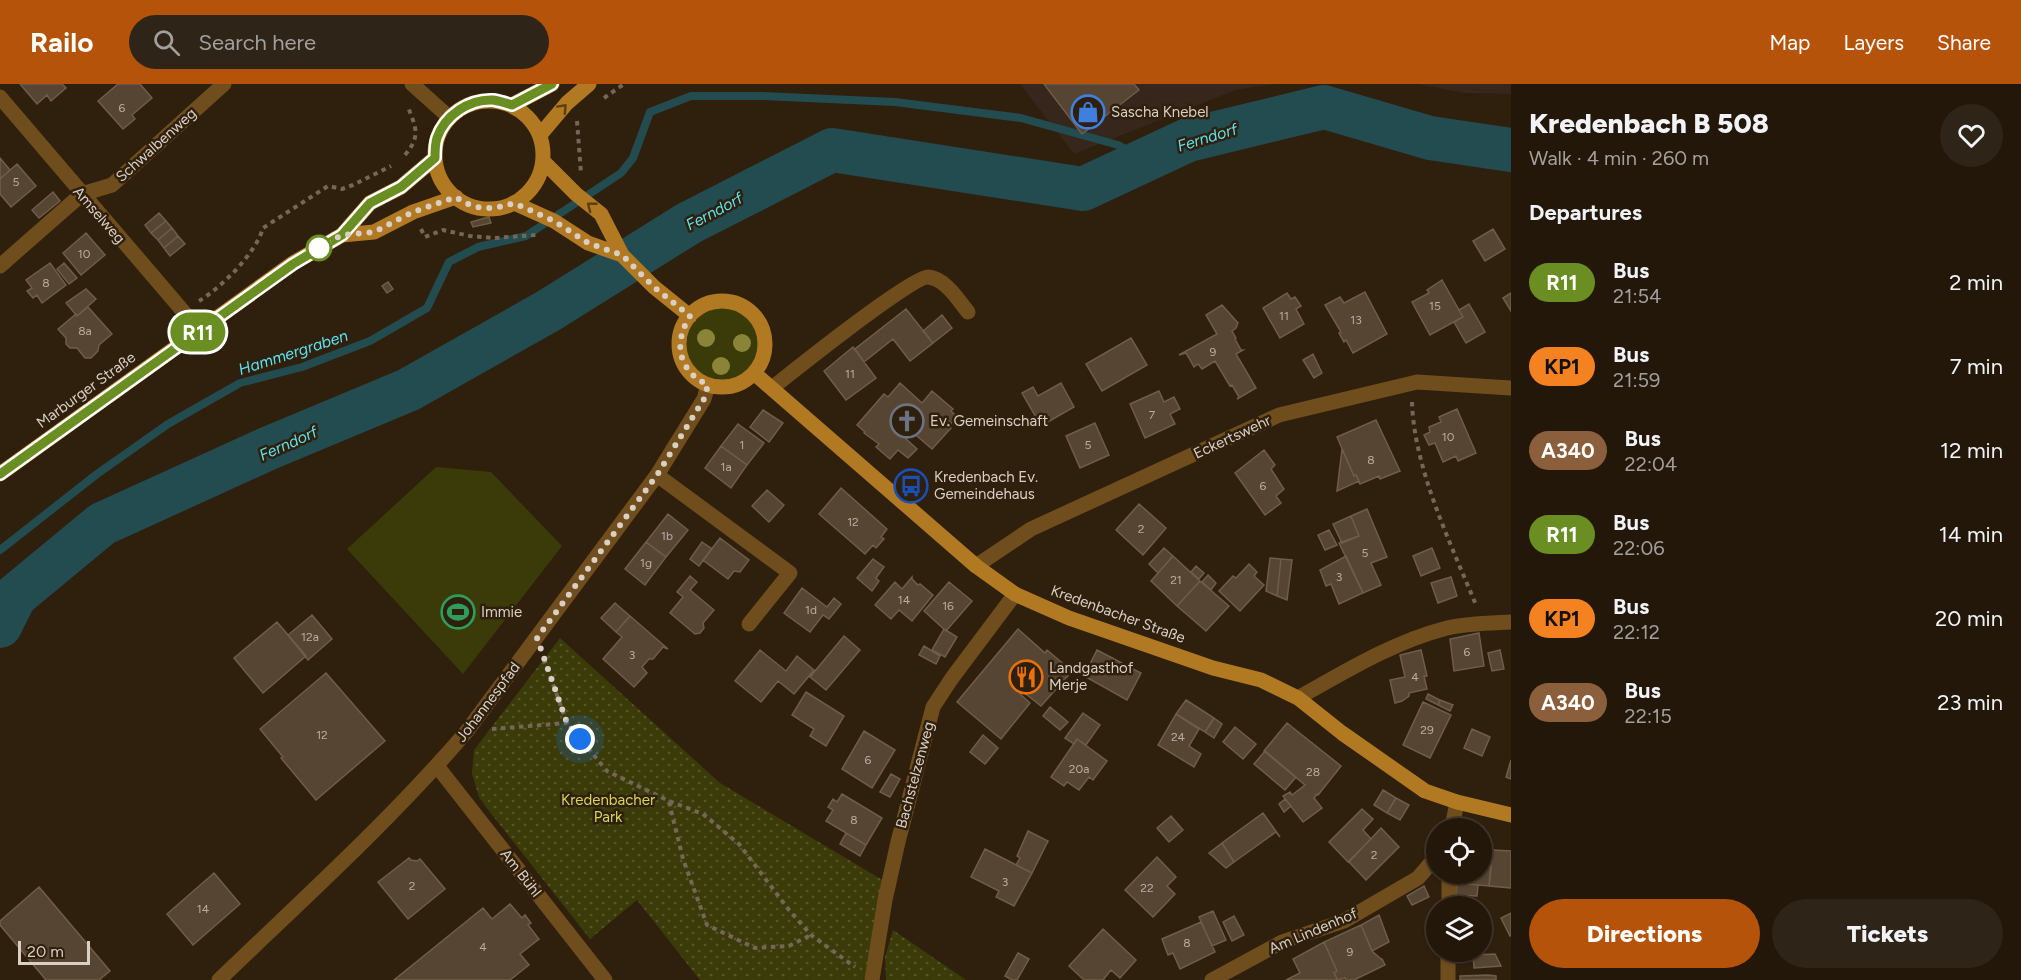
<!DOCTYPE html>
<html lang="en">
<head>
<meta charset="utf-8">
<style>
  body { margin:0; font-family:Figtree,sans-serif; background:#2f2418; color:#f1f3f6; height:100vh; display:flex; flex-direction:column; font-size:22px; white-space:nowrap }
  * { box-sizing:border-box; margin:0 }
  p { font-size:20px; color:#a39f9c }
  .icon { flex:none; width:33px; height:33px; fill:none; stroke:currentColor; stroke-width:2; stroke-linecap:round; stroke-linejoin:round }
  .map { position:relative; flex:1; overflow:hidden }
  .drawer { display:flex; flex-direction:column; background:#23170a; width:510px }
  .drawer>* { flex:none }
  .badge { padding:0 12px; border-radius:20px; font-size:21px; line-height:39px }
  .tools { position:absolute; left:1426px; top:734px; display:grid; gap:12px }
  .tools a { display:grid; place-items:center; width:66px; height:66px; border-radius:50%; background:#23170a; box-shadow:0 2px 4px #0004,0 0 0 2px #40362b; font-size:30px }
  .scale { position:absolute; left:18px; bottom:15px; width:72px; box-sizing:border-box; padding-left:6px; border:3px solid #dacfc4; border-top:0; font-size:16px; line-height:21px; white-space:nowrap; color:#dacfc4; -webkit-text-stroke:4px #2f1f0d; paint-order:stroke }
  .you { position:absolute; width:30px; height:30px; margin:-15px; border:4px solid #fff; border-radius:50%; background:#1a73e8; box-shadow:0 0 0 9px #1a73e833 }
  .map>.badge { position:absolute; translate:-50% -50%; box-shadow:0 0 0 3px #fff }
  h2 { padding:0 18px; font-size:22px; line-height:54px }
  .round { display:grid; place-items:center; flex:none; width:63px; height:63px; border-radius:32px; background:#2f2418 }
  .summary { display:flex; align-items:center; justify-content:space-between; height:102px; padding:0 18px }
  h1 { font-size:28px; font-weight:800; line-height:45px }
  .action { display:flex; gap:12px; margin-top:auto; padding:12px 18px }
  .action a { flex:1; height:69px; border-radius:36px; background:#b45309; color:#fff; font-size:24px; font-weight:800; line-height:69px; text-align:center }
  .action a+a { background:#2f2418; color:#f1f3f6 }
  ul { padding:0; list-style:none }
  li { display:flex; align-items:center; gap:18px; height:84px; padding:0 18px }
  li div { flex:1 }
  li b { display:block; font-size:22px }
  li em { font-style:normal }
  li .badge { min-width:66px; font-weight:700; text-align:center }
  header { display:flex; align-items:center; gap:36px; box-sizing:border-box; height:84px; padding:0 30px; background:#b45309; color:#fff }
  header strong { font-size:28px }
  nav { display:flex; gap:33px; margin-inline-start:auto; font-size:21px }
  .search { width:420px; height:54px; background:#2f2418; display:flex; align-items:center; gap:15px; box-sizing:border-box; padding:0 21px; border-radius:33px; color:#a39f9c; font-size:22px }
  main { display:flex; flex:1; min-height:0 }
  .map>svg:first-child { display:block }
  .commercial { fill:#36261c }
  .grass { fill:#3b3b09 }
  .park { fill:url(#park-dots) }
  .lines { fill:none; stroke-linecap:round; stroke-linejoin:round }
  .stream { stroke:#234c50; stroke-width:8 }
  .river { stroke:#234c50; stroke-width:44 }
  .building { fill:#564532; stroke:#6f5d49; stroke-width:1.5 }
  .path { stroke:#756758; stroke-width:4; stroke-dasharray:4.5 4.5; stroke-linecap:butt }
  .minor { stroke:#704d1c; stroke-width:15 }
  .major { stroke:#b27923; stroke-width:15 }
  .tree { fill:#898437 }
  .oneway { stroke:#5d3e15 }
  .line-casing { stroke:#fff; stroke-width:14 }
  .line { stroke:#6b8e23; stroke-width:9 }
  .walk { stroke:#dacfc4; stroke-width:6; stroke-dasharray:0 10.8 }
  .stop-dot { fill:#fff; stroke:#6b8e23; stroke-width:3 }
  .labels { text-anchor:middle; stroke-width:5; stroke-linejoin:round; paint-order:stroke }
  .number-label { font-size:12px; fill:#b9aca0 }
  .poi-label { font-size:15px; fill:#dacfc4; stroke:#2f1f0d; text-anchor:start }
  .street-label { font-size:15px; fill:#dacfc4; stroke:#2f1f0d }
  .park-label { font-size:15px; fill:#d3d65a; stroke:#2f1f0d }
  .water-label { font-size:16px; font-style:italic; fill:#5ce3f0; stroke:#2f1f0d }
</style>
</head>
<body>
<header>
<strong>Railo</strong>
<div class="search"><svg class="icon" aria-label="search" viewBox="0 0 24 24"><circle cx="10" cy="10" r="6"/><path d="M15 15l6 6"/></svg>Search here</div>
<nav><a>Map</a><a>Layers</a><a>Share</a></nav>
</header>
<main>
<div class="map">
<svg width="1511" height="896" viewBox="0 0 1511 896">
  <defs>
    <pattern id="park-dots" width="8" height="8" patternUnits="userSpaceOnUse" patternTransform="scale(1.5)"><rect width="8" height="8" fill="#3b3b09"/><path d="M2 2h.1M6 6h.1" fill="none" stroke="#57562b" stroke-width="1.8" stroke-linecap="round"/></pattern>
  </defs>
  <rect width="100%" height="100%" fill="#2f1f0d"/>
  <path class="commercial" d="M1020 0H1276L1236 6 1074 70Z
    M1418 0H1511V10L1463 9Z"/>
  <path class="grass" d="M679 260a43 43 0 1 1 86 0a43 43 0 1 1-86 0Z
    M436 383 491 388 562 462 463 590 347 465Z"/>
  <path class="park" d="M560 554 720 699 884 797 866 893 863 896H700L637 816 590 855 486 723 479 713 472 690 474 666Z
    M893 846 966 896H886L885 873Z"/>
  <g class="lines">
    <path class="stream" d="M0 466 97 390 168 340 240 299 302 283 370 257 427 224 449 178 478 163 526 152 621 89 633 74 650 28 691 12H763L895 18 1021 34 1118 61 1147 76"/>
    <path class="river" d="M0 542 15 512 102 440 269 364 408 306 548 227 689 139 832 66 1083 105 1188 56 1324 23 1430 54 1511 66"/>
  </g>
  <path class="building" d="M20 0H62L66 4 51 17 47 11 37 20Z
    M118 0H140L152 14 132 31 135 35 123 45 98 17Z
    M1044 0H1134L1139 6 1082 50Z
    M0 74 10 86 0 95Z
    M17 80 36 102 11 123 0 110V95Z
    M53 108 60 117 39 134 32 126Z
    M159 129 166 137 151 149 145 141Z
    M489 133 491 139 473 143 471 138Z
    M166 137 172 144 158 156 151 149Z
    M172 144 178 152 164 164 158 156Z
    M1493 145 1505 165 1485 177 1473 157Z
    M86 149 105 171 81 191 63 169Z
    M178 152 185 160 170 172 164 164Z
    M50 179 66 201 42 219 37 211 33 214 27 207 32 204 26 196Z
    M64 179 77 194 69 200 57 185Z
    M1442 196 1463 233 1430 251 1412 218 1429 209 1427 206Z
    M388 198 393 205 387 209 382 202Z
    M86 205 96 215 77 232 66 219Z
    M1365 208 1387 250 1353 269 1346 256 1344 258 1339 249 1341 248 1325 221 1340 213 1344 219Z
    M1287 209 1291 215 1295 213 1301 222 1296 225 1304 240 1280 254 1263 224Z
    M1511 209V227L1503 214Z
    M1469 220 1485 248 1466 259 1454 238 1463 233 1459 226Z
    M1222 221 1238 239 1236 244 1232 247 1236 254 1235 255 1241 266H1243L1236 270 1256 304 1237 315 1239 313 1232 301 1230 302 1215 277 1202 285 1198 280 1194 283 1186 269 1179 271 1217 250 1206 231Z
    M88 223 112 250 99 261 98 267 91 274H85L77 264H70L66 260V254L58 245 76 230 77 232Z
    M906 225 933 259 910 277 893 255 864 278 855 265Z
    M942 231 952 244 933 259 923 247Z
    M1131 254 1147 281 1102 307 1086 280Z
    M853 263 876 294 846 316 824 287Z
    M1313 270 1322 289 1314 294 1303 276Z
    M900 299 922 319 932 307 953 325 951 327 957 333 949 342 951 344 932 365 910 346 904 353 917 365 908 374 898 366 890 375 876 363 879 360 864 349 865 348 857 341 884 310 888 313Z
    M1061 299 1074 323 1041 342 1022 309 1033 303 1038 312Z
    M1159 307 1164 318 1174 313 1180 325 1170 330 1175 340 1145 354 1130 320Z
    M1457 325 1476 369 1458 377 1456 372 1443 378 1435 359 1429 361 1424 351 1430 348 1429 343 1441 338 1439 333Z
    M763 326 783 339 769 358 750 343Z
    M1376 336 1400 387 1380 395 1379 392 1360 400 1356 391 1354 392 1337 353Z
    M1095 339 1109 371 1080 384 1066 352Z
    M738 340 764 359 747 381 721 362Z
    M721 362 747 381 731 404 705 384Z
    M1342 365 1354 392 1356 391 1359 397 1337 407Z
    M1264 366 1275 381 1271 385 1284 405 1276 412 1281 419 1265 431 1235 389Z
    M841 404 887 445 881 453 884 455 876 464 873 461 865 470 819 430Z
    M767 406 784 421 769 438 752 422Z
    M1139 420 1166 444 1143 471 1116 446Z
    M1367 425 1387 473 1371 479 1381 501 1363 509 1339 459 1359 452 1351 432Z
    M668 430 688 446 666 473 646 458Z
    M1351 432 1359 452 1342 459 1333 440Z
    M1329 446 1337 461 1325 466 1318 451Z
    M720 454 749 476 740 488 734 487 728 495 703 476Z
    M646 458 666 473 645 501 625 485Z
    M702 458 712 465 699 482 690 475Z
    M1164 464 1173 472 1158 489 1149 480Z
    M1432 464 1440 484 1421 492 1413 472Z
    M1173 472 1200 497 1177 522 1151 497Z
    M1346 472 1363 509 1339 520 1331 500 1326 502 1320 486Z
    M1270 474 1281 475 1277 512 1266 507Z
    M873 475 884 483 876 494 879 497 872 507 857 494Z
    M1281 475 1292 476 1287 516 1277 512Z
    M1249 480 1257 488 1254 492 1264 501 1240 527 1219 507 1233 492 1236 494Z
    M1196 482 1204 489 1199 495 1191 488Z
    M1208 491 1216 499 1211 506 1202 498Z
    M690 492 697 498 690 506 714 526 703 539 704 544 700 549 695 550 670 529 683 513 677 508Z
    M912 493V495L918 501 920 500 933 511 912 537 899 526 891 535 875 521 895 498 902 505Z
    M1451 493 1457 512 1438 519 1431 499Z
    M1200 497 1229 522 1206 547 1177 522Z
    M949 498 972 517 946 547 924 527Z
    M802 504 827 523 834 514 841 520 829 535 823 531 810 548 784 529Z
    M615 519 630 532 616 548 601 534Z
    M312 531 332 555 308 576 288 551Z
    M630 532 668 565 663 563 653 575H649L642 583 647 589 634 603 603 575 622 553 616 548Z
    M277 538 306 572 263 609 234 574Z
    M944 545 957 553 945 573 932 566Z
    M1018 545 1045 569 1047 566 1072 587 1041 622 1022 607 1020 610 1030 619 1001 655 957 618Z
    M1479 549 1484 582 1454 587 1450 555Z
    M844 552 860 566 826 606 810 593Z
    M924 562 940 572 936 580 919 571Z
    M760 566 786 587 797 572 814 586 794 610 778 597 761 618 735 597Z
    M1097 566 1141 589 1127 616 1084 592Z
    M1421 566 1427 592H1424L1427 605 1409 609V612L1402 617 1395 619 1390 596 1405 593 1400 571Z
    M1500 566 1504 585 1492 587 1488 569Z
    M326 589 385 657 316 716 281 674 283 673 260 645Z
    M806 608 844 632 826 662 810 652 814 645 792 631Z
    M1428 610 1440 616 1438 621 1426 615Z
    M1186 616 1214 634 1205 648 1176 630Z
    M1440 616 1453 621 1450 627 1438 621Z
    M1423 618 1451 631 1430 674 1403 661Z
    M1050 623 1068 638 1060 646 1043 632Z
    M1083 629 1100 641 1086 661 1077 655 1074 660 1065 654Z
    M1176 630 1199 645 1189 662 1201 670 1194 683 1158 661Z
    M1214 634 1222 640 1214 654 1205 648Z
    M1287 639 1341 682 1318 711 1317 710 1314 714 1322 724 1303 738 1283 712 1290 708 1292 711 1305 701 1264 667Z
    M1235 643 1256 660 1243 675 1223 658Z
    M1472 645 1490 653 1482 672 1464 664Z
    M864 647 895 666 872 704 842 685Z
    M983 651 998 664 985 680 970 668Z
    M1077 655 1107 677 1093 696 1089 693 1079 706 1067 698 1064 702 1051 693Z
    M1265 667 1296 693 1285 706 1254 680Z
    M1511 676V695L1506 693Z
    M891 690 900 695 890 713 880 708Z
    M1383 706 1396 714 1387 729 1374 721Z
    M842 710 882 734 866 761 826 737 833 726 828 723 833 715 837 718Z
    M1396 714 1409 721 1400 736 1387 729Z
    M1285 715 1291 722 1284 728 1279 720Z
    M1362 725 1373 735 1363 746 1371 755 1348 778 1329 758Z
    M1263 729 1280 753 1276 748 1234 778 1222 759Z
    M1171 732 1183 746 1169 758 1157 744Z
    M1381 744 1399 763 1366 796 1349 778Z
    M1028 747 1048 757 1032 789 1016 781 1020 774 1017 772Z
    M846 749 866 761 860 772 840 760Z
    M1222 759 1234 778 1226 784 1209 769Z
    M985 765 1032 789 1014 822 996 813 999 807 971 793Z
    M1482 766H1492L1489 802 1455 799 1456 789H1482Z
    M1493 766 1511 767V804L1489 802Z
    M1157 773 1176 793 1167 802 1175 810 1153 833 1125 806Z
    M409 774 411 776 417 777 420 775 445 805 408 835 378 798Z
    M214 789 240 820 193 861 167 830Z
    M1457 799 1478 801 1477 812 1456 811Z
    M1424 802 1429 813 1412 821 1407 812Z
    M39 803 110 887 99 896H46L0 841V837Z
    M510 820 522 834 525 831 531 839 528 841 539 855 520 870 529 881 510 896H394L483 824 492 835Z
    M1213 827 1226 856 1212 862 1199 833Z
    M1511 829V852H1510L1501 834Z
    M1379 831 1389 858 1372 867 1361 841Z
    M1234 832 1244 851 1232 857 1223 838Z
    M1201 838 1215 868 1180 885 1173 869 1168 871 1162 855Z
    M1361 841 1372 867 1381 875H1382L1385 881 1354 896H1346L1345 894 1338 896 1334 889 1337 887 1324 858Z
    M1103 845 1136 876 1120 894 1111 886 1103 896H1084L1069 882Z
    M1324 858 1337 887 1334 889 1338 896H1286L1300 889 1293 875Z
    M1018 869 1029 875 1017 896H1012L1005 892Z
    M1495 870 1501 882 1474 884 1473 871Z
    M1488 891 1496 892V896H1460V892Z"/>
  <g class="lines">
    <path class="path" d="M604 14 624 0
      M577 37 581 89
      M405 71C421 52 416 44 408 23
      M421 145 425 153 443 146 470 152 495 154 536 151
      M199 217C222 203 256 169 263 144L328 102 342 105 353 101 391 82
      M1412 318C1414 385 1451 460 1476 521
      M544 575 567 639
      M492 645 567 639 607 687 669 717 703 730 739 760 789 826 811 851 855 883
      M669 718 683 775 707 841 755 864 789 862 811 851"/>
    <path class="minor" d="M412 0 450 34
      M0 13 200 247
      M0 182 82 110 112 101 224 0
      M772 304C792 288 912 192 928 193 945 194 959 217 968 228
      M657 391 790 489 749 540
      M976 482 1031 445 1279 331 1417 298 1511 304
      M1298 614C1346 587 1393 558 1447 544 1468 539 1490 539 1511 538
      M437 682 605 896
      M1452 744 1457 718
      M1449 822V789
      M219 896C303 815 391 736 467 647L657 391 704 315 708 301
      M872 896 885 816 898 758 933 623 952 594 1015 510
      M1212 896 1282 858 1344 837 1418 794 1437 772
      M1448 896V867"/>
    <path class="major" d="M435 71a54 54 0 1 1 108 0a54 54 0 1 1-108 0Z
      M512 21 552 0
      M540 51 567 19 589 0
      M544 78 576 110 601 130 622 171 654 203 690 232
      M514 119 554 137 588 159 622 171
      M342 151 374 148 413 128 456 113
      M679 260a43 43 0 1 1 86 0a43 43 0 1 1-86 0Z
      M754 289 976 482 1015 510 1069 534 1213 584 1261 596 1298 614 1342 649 1425 707 1457 718 1511 731
      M0 390 293 179 342 151 370 119 401 103 435 74"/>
  </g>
  <g class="tree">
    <circle cx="706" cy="254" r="9"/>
    <circle cx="742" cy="259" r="9"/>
    <circle cx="721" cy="282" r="9"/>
  </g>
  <defs><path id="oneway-chevron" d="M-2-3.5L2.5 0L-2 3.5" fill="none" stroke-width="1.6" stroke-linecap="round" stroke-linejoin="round" transform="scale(1.5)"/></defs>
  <g class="oneway">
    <use href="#oneway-chevron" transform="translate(563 24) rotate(-47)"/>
    <use href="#oneway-chevron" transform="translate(591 122) rotate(-142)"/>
  </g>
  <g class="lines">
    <g class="line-casing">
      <path id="line" d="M0 390 293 180 342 151 370 119 401 103 435 74C435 68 435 60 437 54 445 31 469 15 493 16 500 17 506 19 512 21L552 0"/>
    </g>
    <use href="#line" class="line"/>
    <path class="walk" d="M319 164 342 151 374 148 413 128 456 113C475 127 493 126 514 119L554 137 588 159 622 171 654 203 690 232C673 259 678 287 708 301L704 315 657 391 537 554 567 639 580 655"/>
  </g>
  <defs>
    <g id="shop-ring" transform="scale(1.725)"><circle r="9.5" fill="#2f1f0d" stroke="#3f7fe0" stroke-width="1.5"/><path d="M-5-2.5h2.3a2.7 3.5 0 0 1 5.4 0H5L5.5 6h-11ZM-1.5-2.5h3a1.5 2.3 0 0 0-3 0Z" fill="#3f7fe0"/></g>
    <g id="church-ring" transform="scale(1.725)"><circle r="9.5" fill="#2f1f0d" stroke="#6b7280" stroke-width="1.5"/><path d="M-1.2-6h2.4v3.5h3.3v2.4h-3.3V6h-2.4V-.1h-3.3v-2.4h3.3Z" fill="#6b7280"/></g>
    <g id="bus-ring" transform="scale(1.725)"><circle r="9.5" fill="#2f1f0d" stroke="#1a4fb4" stroke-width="1.5"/><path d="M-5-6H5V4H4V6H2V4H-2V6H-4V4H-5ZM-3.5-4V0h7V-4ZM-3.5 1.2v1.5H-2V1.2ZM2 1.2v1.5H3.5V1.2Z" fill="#1a4fb4"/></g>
    <g id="stadium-ring" transform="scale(1.725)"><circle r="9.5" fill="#2f1f0d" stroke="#2e9e5b" stroke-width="1.5"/><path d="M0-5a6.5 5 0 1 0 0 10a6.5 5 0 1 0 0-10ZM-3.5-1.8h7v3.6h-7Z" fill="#2e9e5b"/></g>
    <g id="restaurant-ring" transform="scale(1.725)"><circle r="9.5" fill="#2f1f0d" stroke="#e8710a" stroke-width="1.5"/><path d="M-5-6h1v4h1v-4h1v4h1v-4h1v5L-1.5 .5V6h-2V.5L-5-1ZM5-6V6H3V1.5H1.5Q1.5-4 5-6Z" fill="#e8710a"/></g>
  </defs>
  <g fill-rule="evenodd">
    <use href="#shop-ring" x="1088" y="28"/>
    <use href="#church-ring" x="907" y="337"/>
    <use href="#bus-ring" x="911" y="402"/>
    <use href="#stadium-ring" x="458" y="528"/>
    <use href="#restaurant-ring" x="1026" y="593"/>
  </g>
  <circle class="stop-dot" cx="319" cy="164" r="12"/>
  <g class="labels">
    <g class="number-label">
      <text x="122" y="28">6</text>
      <text x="16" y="102">5</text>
      <text x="84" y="174">10</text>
      <text x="46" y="203">8</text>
      <text x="1435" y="226">15</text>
      <text x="1284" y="236">11</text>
      <text x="1356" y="240">13</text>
      <text x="85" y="251">8a</text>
      <text x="1213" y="272">9</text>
      <text x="850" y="294">11</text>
      <text x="1152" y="335">7</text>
      <text x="1448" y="357">10</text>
      <text x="742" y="365">1</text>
      <text x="1088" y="365">5</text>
      <text x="1371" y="380">8</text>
      <text x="726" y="387">1a</text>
      <text x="1263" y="406">6</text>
      <text x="853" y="442">12</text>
      <text x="1141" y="449">2</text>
      <text x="667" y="456">1b</text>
      <text x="1365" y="473">5</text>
      <text x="646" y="483">1g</text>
      <text x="1339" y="497">3</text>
      <text x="1176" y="500">21</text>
      <text x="904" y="520">14</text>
      <text x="948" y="526">16</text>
      <text x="811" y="530">1d</text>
      <text x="310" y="557">12a</text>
      <text x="1467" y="572">6</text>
      <text x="632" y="575">3</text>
      <text x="1415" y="597">4</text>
      <text x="1427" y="650">29</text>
      <text x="322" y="655">12</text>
      <text x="1178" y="657">24</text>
      <text x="868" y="680">6</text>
      <text x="1079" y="689">20a</text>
      <text x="1313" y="692">28</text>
      <text x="854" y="740">8</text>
      <text x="1374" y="775">2</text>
      <text x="1005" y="802">3</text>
      <text x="412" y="806">2</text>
      <text x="1147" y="808">22</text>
      <text x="203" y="829">14</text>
      <text x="1187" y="863">8</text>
      <text x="483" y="867">4</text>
      <text x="1350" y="872">9</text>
    </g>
    <g class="poi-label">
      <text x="1111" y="33">Sascha Knebel</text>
      <text x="930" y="342">Ev. Gemeinschaft</text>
      <text x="934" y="398">Kredenbach Ev.<tspan x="934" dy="17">Gemeindehaus</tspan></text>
      <text x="481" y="533">Immie</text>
      <text x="1049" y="589">Landgasthof<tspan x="1049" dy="17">Merje</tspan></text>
    </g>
    <g class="street-label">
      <text transform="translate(156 61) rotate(-42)" y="5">Schwalbenweg</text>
      <text transform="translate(99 131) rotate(49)" y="5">Amselweg</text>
      <text transform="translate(86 306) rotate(-36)" y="5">Marburger Straße</text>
      <text transform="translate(1232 353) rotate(-25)" y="5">Eckertswehr</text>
      <text transform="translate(1118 530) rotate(20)" y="5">Kredenbacher Straße</text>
      <text transform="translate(488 618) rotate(-53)" y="5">Johannespfad</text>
      <text transform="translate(915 691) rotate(-75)" y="5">Bachstelzenweg</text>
      <text transform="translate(521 789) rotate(52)" y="5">Am Bühl</text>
      <text transform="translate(1313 847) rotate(-23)" y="5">Am Lindenhof</text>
    </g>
    <g class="park-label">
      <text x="608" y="721">Kredenbacher<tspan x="608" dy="17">Park</tspan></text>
    </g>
    <g class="water-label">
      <text transform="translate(1207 53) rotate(-17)" y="6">Ferndorf</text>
      <text transform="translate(714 127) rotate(-28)" y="6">Ferndorf</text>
      <text transform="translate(293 268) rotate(-18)" y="6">Hammergraben</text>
      <text transform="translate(288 359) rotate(-24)" y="6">Ferndorf</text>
    </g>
  </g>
</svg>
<div class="tools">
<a><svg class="icon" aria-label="locate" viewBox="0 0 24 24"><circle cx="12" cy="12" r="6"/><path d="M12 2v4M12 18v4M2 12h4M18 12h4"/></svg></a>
<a><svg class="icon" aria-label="layers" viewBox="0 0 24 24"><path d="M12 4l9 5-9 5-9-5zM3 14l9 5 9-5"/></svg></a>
</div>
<div class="scale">20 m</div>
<div class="you" style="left:580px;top:655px"></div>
<b class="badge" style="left:198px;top:248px;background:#6b8e23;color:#fff">R11</b>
</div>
<section class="drawer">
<div class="summary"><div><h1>Kredenbach B 508</h1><p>Walk · 4 min · 260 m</p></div><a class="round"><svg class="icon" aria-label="heart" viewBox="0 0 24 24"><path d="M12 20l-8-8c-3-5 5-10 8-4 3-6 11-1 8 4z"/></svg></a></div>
<h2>Departures</h2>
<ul>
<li><span class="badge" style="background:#6b8e23;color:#fff">R11</span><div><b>Bus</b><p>21:54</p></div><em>2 min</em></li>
<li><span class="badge" style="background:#f58220;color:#111">KP1</span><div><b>Bus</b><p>21:59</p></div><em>7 min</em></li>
<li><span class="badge" style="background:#8b5e3c;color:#fff">A340</span><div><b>Bus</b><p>22:04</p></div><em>12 min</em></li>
<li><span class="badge" style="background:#6b8e23;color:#fff">R11</span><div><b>Bus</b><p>22:06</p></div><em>14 min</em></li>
<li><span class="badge" style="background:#f58220;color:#111">KP1</span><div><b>Bus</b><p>22:12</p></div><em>20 min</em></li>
<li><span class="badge" style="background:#8b5e3c;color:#fff">A340</span><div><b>Bus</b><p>22:15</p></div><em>23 min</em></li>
</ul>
<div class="action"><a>Directions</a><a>Tickets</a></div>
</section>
</main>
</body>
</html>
